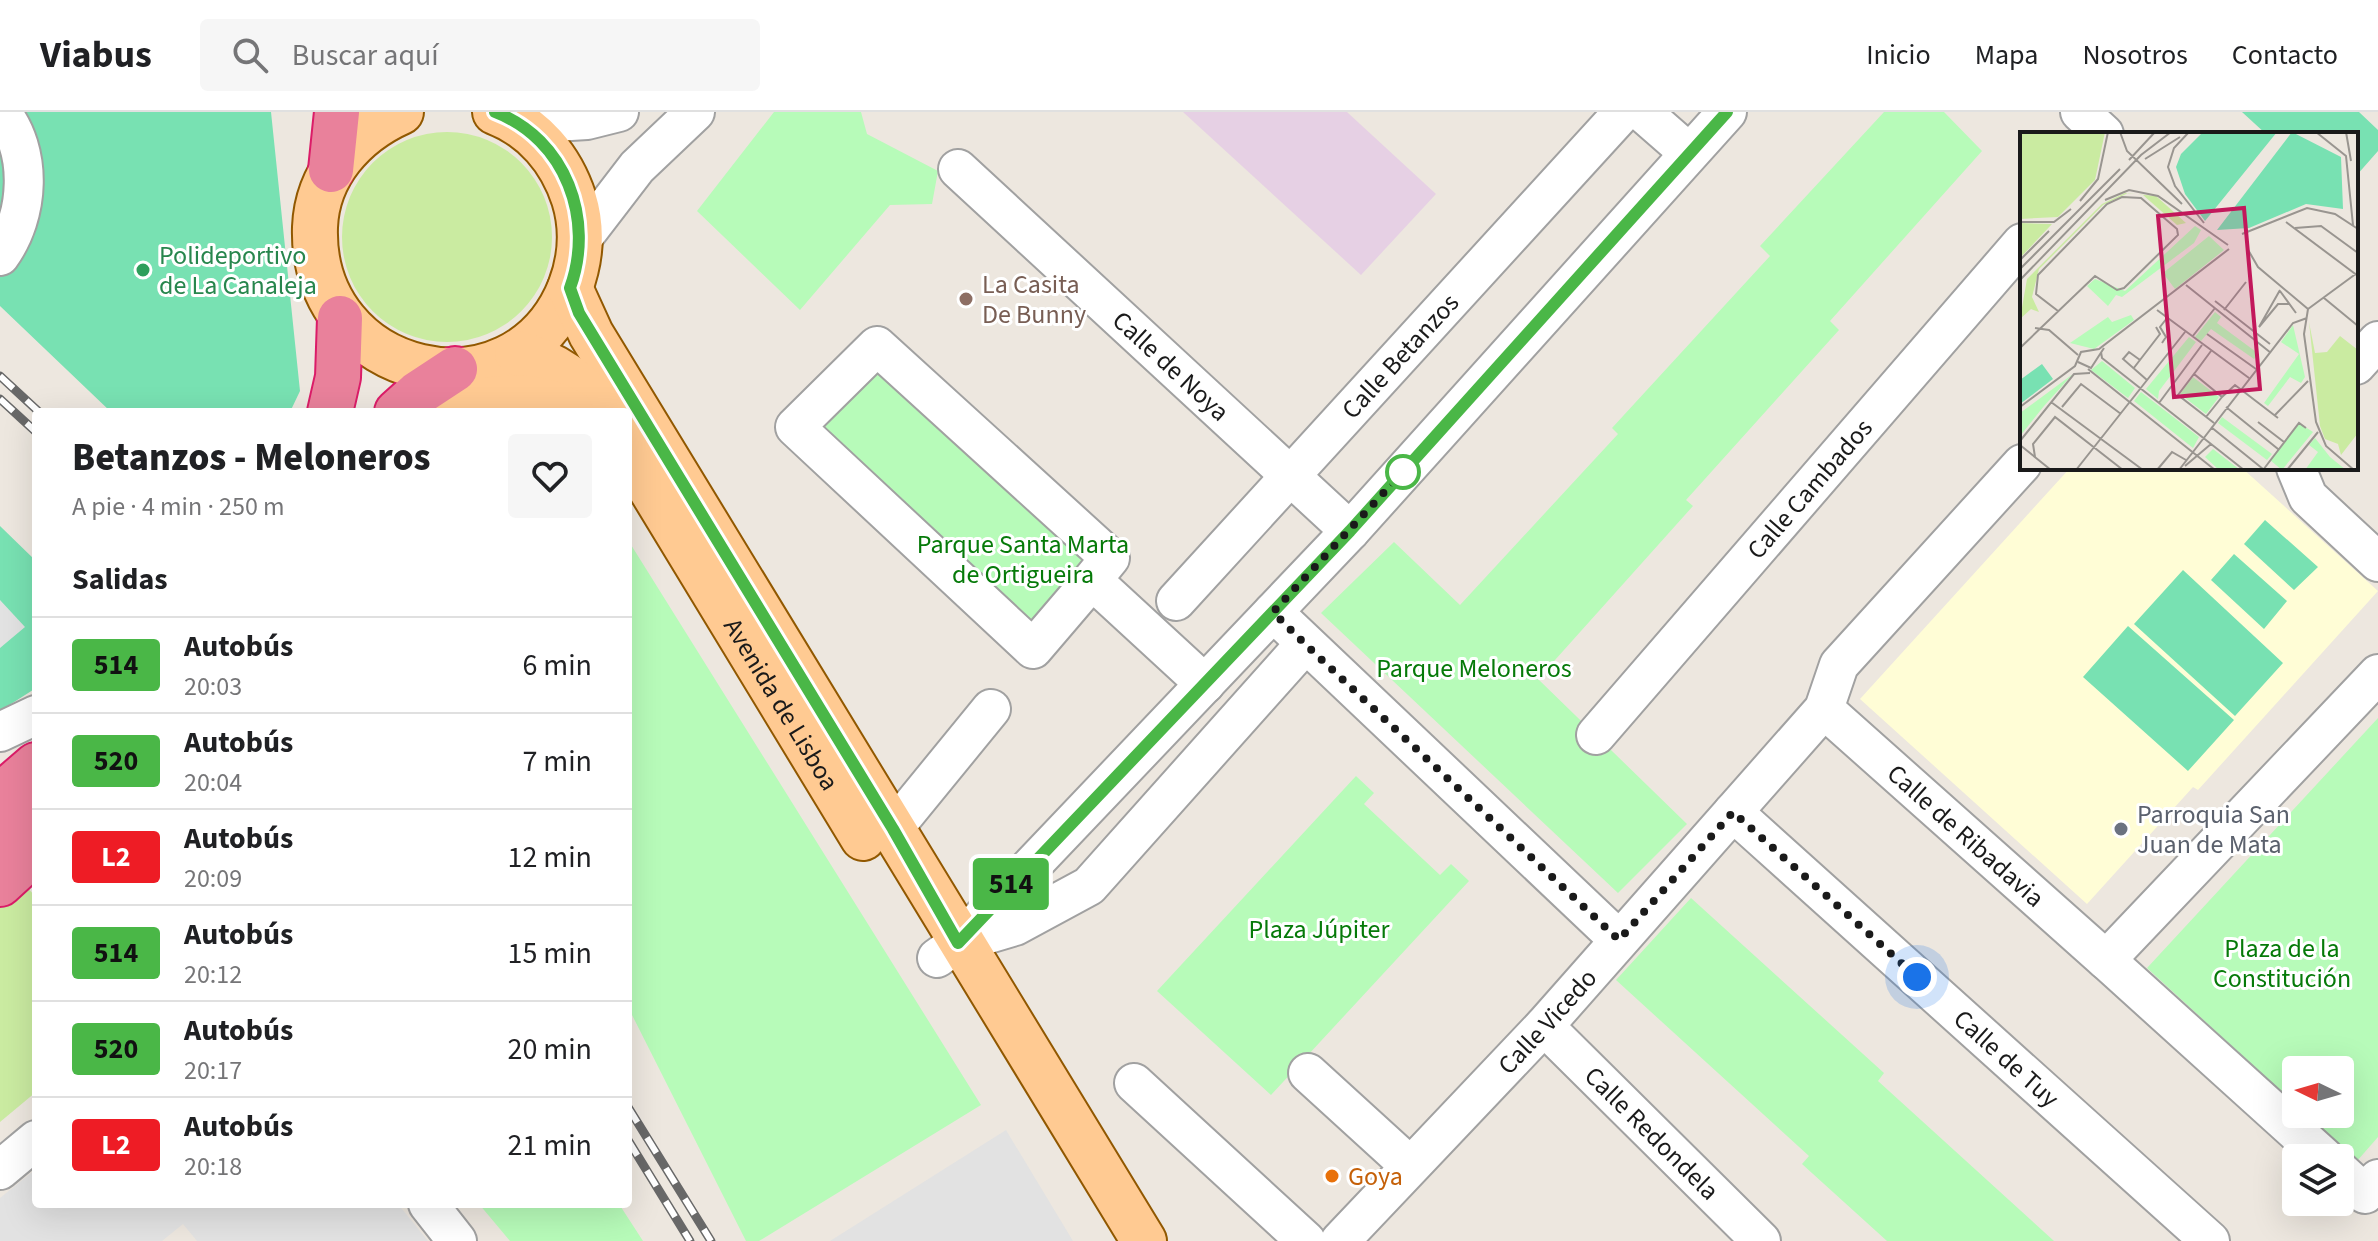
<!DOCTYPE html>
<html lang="es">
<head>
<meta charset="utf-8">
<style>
  body { margin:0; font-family:"Source Sans 3",sans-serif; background:#f6f6f6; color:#202124; height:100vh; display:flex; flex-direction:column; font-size:30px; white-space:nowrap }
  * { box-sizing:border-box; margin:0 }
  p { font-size:26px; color:#757577 }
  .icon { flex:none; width:44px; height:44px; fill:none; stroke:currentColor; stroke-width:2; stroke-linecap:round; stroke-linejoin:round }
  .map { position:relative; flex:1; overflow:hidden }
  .panel { position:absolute; left:32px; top:296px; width:600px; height:800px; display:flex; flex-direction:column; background:#fff; border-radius:8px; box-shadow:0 8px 32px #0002 }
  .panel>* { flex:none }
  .badge { padding:0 16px; border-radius:6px; font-size:28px; line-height:52px }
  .needle { width:52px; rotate:275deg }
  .tools { position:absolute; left:2282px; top:944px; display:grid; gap:16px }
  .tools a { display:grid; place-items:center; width:72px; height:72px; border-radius:8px; background:#fff; box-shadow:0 8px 32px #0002; font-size:40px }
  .you { position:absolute; width:40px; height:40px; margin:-20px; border:6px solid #fff; border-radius:50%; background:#1a73e8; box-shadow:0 0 0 12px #1a73e833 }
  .map>.badge { position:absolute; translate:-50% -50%; box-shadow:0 0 0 4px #fff }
  h2 { padding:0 40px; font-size:30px; line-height:72px }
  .round { display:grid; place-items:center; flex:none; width:84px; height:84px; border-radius:8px; background:#f6f6f6 }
  .summary { display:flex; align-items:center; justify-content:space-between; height:136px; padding:0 40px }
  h1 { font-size:38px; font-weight:800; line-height:60px }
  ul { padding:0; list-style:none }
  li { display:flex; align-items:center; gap:24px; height:96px; padding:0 40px; border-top:2px solid #e0e0e0 }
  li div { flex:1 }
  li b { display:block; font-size:30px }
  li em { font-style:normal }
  li .badge { min-width:88px; font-weight:700; text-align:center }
  header { display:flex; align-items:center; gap:48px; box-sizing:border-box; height:112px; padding:0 40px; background:#fff; border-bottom:2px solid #e0e0e0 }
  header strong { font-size:38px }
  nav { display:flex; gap:44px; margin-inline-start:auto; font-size:28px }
  .search { width:560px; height:72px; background:#f6f6f6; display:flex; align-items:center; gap:20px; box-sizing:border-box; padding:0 28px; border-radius:8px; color:#757577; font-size:30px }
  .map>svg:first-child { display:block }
  .industrial { fill:#e6d0e4 }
  .education { fill:#fffdd6 }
  .grass { fill:#caeba1 }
  .park { fill:#b7fbb9 }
  .pitch { fill:#78e1b2 }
  .parking { fill:#e2e2e2 }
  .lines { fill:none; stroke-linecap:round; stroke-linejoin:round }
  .minor-casing { stroke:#a1a1a1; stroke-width:42 }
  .major-casing { stroke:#915800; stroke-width:48 }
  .highway-casing { stroke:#db1c68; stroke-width:48 }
  .minor { stroke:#fff; stroke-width:38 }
  .major { stroke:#ffca92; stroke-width:44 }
  .highway { stroke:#e9819b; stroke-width:44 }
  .rail-casing { stroke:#686868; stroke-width:9 }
  .rail { stroke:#fff; stroke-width:6; stroke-dasharray:18; stroke-linecap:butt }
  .line-casing { stroke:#fff; stroke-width:18 }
  .line { stroke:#4ab747; stroke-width:12 }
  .walk { stroke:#1a1a1a; stroke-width:8; stroke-dasharray:0 14.4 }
  .leisure-dot { fill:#2e9e5b; stroke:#fff; stroke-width:3 }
  .education-dot { fill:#8d6e63; stroke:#fff; stroke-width:3 }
  .stop-dot { fill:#fff; stroke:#4ab747; stroke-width:4 }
  .worship-dot { fill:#6b7280; stroke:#fff; stroke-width:3 }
  .food-dot { fill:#e8710a; stroke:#fff; stroke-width:3 }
  .labels { text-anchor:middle; stroke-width:6; stroke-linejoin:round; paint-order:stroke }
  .leisure-label { font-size:26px; fill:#27864d; stroke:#fff; text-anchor:start }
  .education-label { font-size:26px; fill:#785e54; stroke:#fff; text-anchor:start }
  .street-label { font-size:26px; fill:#1a1a1a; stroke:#fff }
  .park-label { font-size:26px; fill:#067a09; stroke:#fff }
  .worship-label { font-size:26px; fill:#5b616d; stroke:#fff; text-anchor:start }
  .food-label { font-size:26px; fill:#c56008; stroke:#fff; text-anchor:start }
  .inset-road { fill:none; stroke:#999590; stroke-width:2 }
  .view { fill:#c2185b; fill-opacity:0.15; stroke:#c2185b; stroke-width:4 }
  .inset-edge { fill:none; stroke:#1a1a1a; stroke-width:4 }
</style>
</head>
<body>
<header>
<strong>Viabus</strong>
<div class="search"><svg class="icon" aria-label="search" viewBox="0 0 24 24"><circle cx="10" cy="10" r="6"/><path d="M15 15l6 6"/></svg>Buscar aquí</div>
<nav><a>Inicio</a><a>Mapa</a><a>Nosotros</a><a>Contacto</a></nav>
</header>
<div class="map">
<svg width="2378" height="1129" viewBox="0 0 2378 1129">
  <rect width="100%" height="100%" fill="#ede7df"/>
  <path class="industrial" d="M1183 0H1347L1436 82 1361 163Z"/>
  <path class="education" d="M2070 356H2242L2378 479 2198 678 2193 675 2087 792 1860 587Z"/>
  <path class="grass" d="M342 125a105 105 0 1 1 210 0a105 105 0 1 1-210 0Z
    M23 771 36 785V980L0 1010V791Z"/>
  <path class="park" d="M774 0H861L867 22 938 59 932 92 890 93 800 198 697 99Z
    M1884 0H1944L1982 39 1830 209 1839 218 1686 388 1693 394 1538 567 1687 712 1618 781 1321 501 1394 430 1460 493 1618 322 1612 316 1770 144 1760 134Z
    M877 233 1112 445 1033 538 793 314Z
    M628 428 981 993 759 1129H746L628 895Z
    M2378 606V1025L2357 1049 2306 1002H2340V958H2296V993L2147 856Z
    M1356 664 1374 681 1364 692 1440 763 1451 752 1469 769 1271 983 1157 879Z
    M1691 786 1884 961 1878 969 2054 1129H1887L1802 1052 1809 1044 1616 868Z
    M479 1092H619L643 1129H510Z"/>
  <path class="pitch" d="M0 0H271L300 279 290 300H111L0 194Z
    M2242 0H2359L2378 18V39L2356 64V22H2266Z
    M2265 408 2318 455 2294 478 2244 432Z
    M0 414 36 449V576L0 599Z
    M2234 442 2287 489 2264 517 2211 468Z
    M2183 458 2283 551 2235 604 2134 512Z
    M2128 514 2234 608 2188 659 2083 565Z"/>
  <path class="parking" d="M0 488 25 515 0 536Z
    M1006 1018 1073 1129H830Z
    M36 1057V1092H398L428 1129H197L183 1112 162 1129H0V1086Z"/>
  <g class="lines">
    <g class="minor-casing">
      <g id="minor">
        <path d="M1642 0 1689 41"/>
        <path d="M2080 0 2104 22"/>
        <path d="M522 12 587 8 619 0"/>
        <path id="s1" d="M958 57 1350 419"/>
        <path d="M581 128 637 55 695 0"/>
        <path d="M0 144C30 103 33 39 1 0"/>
        <path d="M2356 253 2378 229"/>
        <path d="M2296 356 2308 385 2378 450"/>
        <path d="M1092 468 1033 537 795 315 877 234 1110 446 1092 468 1205 572"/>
        <path id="s2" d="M1176 489 1623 0"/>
        <path d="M1273 500 1619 828"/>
        <path id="s3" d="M1824 597 2106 848"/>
        <path d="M0 620 36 603"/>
        <path id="s4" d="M1596 623 2022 131"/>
        <path id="s5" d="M1733 700 2210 1129"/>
        <path d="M893 717 991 597"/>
        <path d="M958 831 1015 814 1089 774 1305 532"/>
        <path d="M937 846 958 831 1350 419 1727 0"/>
        <path id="s6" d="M1544 914 1761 1129"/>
        <path d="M1308 961 1410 1054"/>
        <path d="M1134 971 1306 1129"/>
        <path d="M2325 1046 2106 848 2378 562"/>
        <path d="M0 1058 36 1028"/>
        <path d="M2340 1059 2365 1082 2378 1067"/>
        <path d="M428 1092 457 1129"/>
        <path id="s7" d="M1340 1129 1544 914 1824 597 1839 553 2022 352"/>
      </g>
    </g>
    <g class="major-casing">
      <g id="major">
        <path d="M401 0C354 21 317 62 315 115 310 268 515 314 570 176 581 147 583 116 574 87 561 47 534 15 495 0"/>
        <path d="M570 176 591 222C775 525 958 828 1144 1129"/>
        <path d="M517 241C555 251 579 269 603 300"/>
        <path d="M451 300C488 282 535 279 571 300"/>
        <path id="s8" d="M635 351 863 726"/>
      </g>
    </g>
    <g class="highway-casing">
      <path id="highway" d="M331 58 337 0
        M330 300 338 265 340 206
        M397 300 417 282 455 257
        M0 684 36 653
        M0 732 36 701
        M0 772 36 739"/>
    </g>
    <use href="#minor" class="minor"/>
    <use href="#major" class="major"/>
    <use href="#highway" class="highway"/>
    <g class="rail-casing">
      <path id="rail" d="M0 264 39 300
        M0 287 36 320
        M628 995 711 1129
        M628 1028 690 1129"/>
    </g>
    <use href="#rail" class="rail"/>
  </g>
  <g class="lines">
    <g class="line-casing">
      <path id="line" d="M495 0C566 27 595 108 570 176L579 201 893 717 958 831 1350 419 1727 0"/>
    </g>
    <use href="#line" class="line"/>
    <path class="walk" d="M1403 360 1273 500 1305 532 1619 828 1733 700 1917 865"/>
  </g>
  <circle class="leisure-dot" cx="143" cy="158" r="8"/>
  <circle class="education-dot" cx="966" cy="187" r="8"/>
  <circle class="stop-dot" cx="1403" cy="360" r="16"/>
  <circle class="worship-dot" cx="2121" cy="717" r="8"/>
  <circle class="food-dot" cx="1332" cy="1064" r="8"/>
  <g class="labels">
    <g class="leisure-label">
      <text x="159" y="152">Polideportivo<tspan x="159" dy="30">de La Canaleja</tspan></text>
    </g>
    <g class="education-label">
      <text x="982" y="181">La Casita<tspan x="982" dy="30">De Bunny</tspan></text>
    </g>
    <g class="street-label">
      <text dy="9" stroke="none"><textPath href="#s2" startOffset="332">Calle Betanzos</textPath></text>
      <text dy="9" stroke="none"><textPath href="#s1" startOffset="290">Calle de Noya</textPath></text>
      <text dy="9" stroke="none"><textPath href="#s4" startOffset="326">Calle Cambados</textPath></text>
      <text dy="9" stroke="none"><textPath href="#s8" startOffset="282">Avenida de Lisboa</textPath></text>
      <text dy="9" stroke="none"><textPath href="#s3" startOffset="190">Calle de Ribadavia</textPath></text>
      <text dy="9" stroke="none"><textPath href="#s7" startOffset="302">Calle Vicedo</textPath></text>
      <text dy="9" stroke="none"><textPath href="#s5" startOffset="368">Calle de Tuy</textPath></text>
      <text dy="9" stroke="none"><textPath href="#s6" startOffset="152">Calle Redondela</textPath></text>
    </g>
    <g class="park-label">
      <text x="1023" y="441">Parque Santa Marta<tspan x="1023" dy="30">de Ortigueira</tspan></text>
      <text x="1474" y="565">Parque Meloneros</text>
      <text x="1319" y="826">Plaza Júpiter</text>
      <text x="2282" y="845">Plaza de la<tspan x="2282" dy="30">Constitución</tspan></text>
    </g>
    <g class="worship-label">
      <text x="2137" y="711">Parroquia San<tspan x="2137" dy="30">Juan de Mata</tspan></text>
    </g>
    <g class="food-label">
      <text x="1348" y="1073">Goya</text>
    </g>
  </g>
  <g transform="translate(2020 20)">
    <rect width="338" height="338" fill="#ede7df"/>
    <path d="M0 0H85L75 48 38 85 0 87ZM105 61 136 64 166 91 157 93 123 63 108 61 83 73 19 137 12 165 19 180 11 177 0 187 7 147 82 72ZM0 91 32 92 0 126ZM289 190 295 221 307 220 320 204 338 218V301L321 323 318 312 305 307 300 294Z" fill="#caeba1"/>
    <path d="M175 94 181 98 174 111 102 165 96 163 88 174 67 154 75 147 105 159ZM189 104 204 118 155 157 143 141ZM195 180 201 185 197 191 239 222 234 227 191 197 181 209 175 205ZM111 183 114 188 74 217 50 211 88 185 92 190ZM273 193 285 245 281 251 270 245 248 274 244 271 279 222 261 210ZM169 205 176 210 139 259 138 267 126 257ZM82 229 115 256 108 266 71 238ZM53 242 24 274 0 304V281ZM173 245 199 265 186 282 160 262ZM121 260 179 305 173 316 114 269ZM202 285 252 322 247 328 198 291ZM279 291 293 300 262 338 250 328ZM295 306 310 325 326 338H285L298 320 289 313ZM193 317 220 338H199L185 325Z" fill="#b7fbb9"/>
    <path d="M183 0H257L185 89 165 62 156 35 161 22ZM272 0 321 25 323 77 286 72 229 96 197 98ZM22 232 33 247 0 272V248Z" fill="#78e1b2"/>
    <path class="inset-road" d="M100 0 107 19 162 72M169 0 154 16 148 35 155 54 184 91M296 0 326 24 333 93M326 0 331 29M125 27 160 5M109 28 135 0M85 68 109 58 138 64 208 113M60 69 78 47 88 0M0 90H34L51 77M266 90 338 144M275 96 301 94 338 121M222 102 287 76 315 82 338 97M227 116 238 135 288 177M0 128 29 99M0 137 100 37M0 148 121 23 151 0M166 153 251 221M260 158 239 195 258 172H269M260 159 276 181M304 166 338 194M195 169 250 212M288 177 284 202 296 290 306 314 334 338M288 177 337 141M137 178 229 246M204 178 226 150M15 196 29 198 58 223M187 202 236 237M172 205 195 176M142 211 146 205 140 195 147 186M0 216 75 144 97 158 104 156 158 103 157 97 121 66 102 65 87 72 18 143 16 162 38 179M81 220 82 226 224 338M120 228 109 220 103 227 127 248M58 230 71 236 84 216M68 237 195 338M113 237 140 202 136 195M174 242 191 219M202 265 215 253 258 286M31 270 123 338M139 271 182 213M0 275 55 234 61 220 79 217 209 117M42 275 61 252 101 282M206 275 258 317M255 283 288 249M186 285 202 265 174 242 158 263 194 291M238 290 264 310M191 295 243 337M0 309 54 242 70 241M0 313 31 338M15 325 13 312 35 285 103 338M165 334 191 312M56 338 165 200M137 338 152 320 166 328M159 338 273 191 287 186M243 338 279 291 286 296M267 338 298 300"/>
    <path class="view" d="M224 76 240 257 154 265 138 84Z"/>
    <rect width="338" height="338" class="inset-edge"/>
  </g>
</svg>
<div class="tools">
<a><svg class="needle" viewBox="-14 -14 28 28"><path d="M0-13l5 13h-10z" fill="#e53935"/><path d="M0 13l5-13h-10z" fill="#757577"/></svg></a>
<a><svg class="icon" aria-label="layers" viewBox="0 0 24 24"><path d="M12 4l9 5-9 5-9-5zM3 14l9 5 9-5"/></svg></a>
</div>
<div class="you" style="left:1917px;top:865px"></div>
<b class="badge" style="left:1011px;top:772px;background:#4ab747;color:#111">514</b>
<section class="panel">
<div class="summary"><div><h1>Betanzos - Meloneros</h1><p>A pie · 4 min · 250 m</p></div><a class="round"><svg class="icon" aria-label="heart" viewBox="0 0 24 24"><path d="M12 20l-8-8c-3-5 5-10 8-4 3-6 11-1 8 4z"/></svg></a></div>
<h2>Salidas</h2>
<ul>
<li><span class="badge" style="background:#4ab747;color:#111">514</span><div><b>Autobús</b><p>20:03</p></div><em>6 min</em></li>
<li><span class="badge" style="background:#4ab747;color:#111">520</span><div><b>Autobús</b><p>20:04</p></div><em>7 min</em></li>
<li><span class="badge" style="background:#ee1c25;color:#fff">L2</span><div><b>Autobús</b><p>20:09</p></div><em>12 min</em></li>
<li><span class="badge" style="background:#4ab747;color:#111">514</span><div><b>Autobús</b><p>20:12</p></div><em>15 min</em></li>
<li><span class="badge" style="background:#4ab747;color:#111">520</span><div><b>Autobús</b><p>20:17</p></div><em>20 min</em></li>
<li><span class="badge" style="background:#ee1c25;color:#fff">L2</span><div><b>Autobús</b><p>20:18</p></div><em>21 min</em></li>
</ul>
</section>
</div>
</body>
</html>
